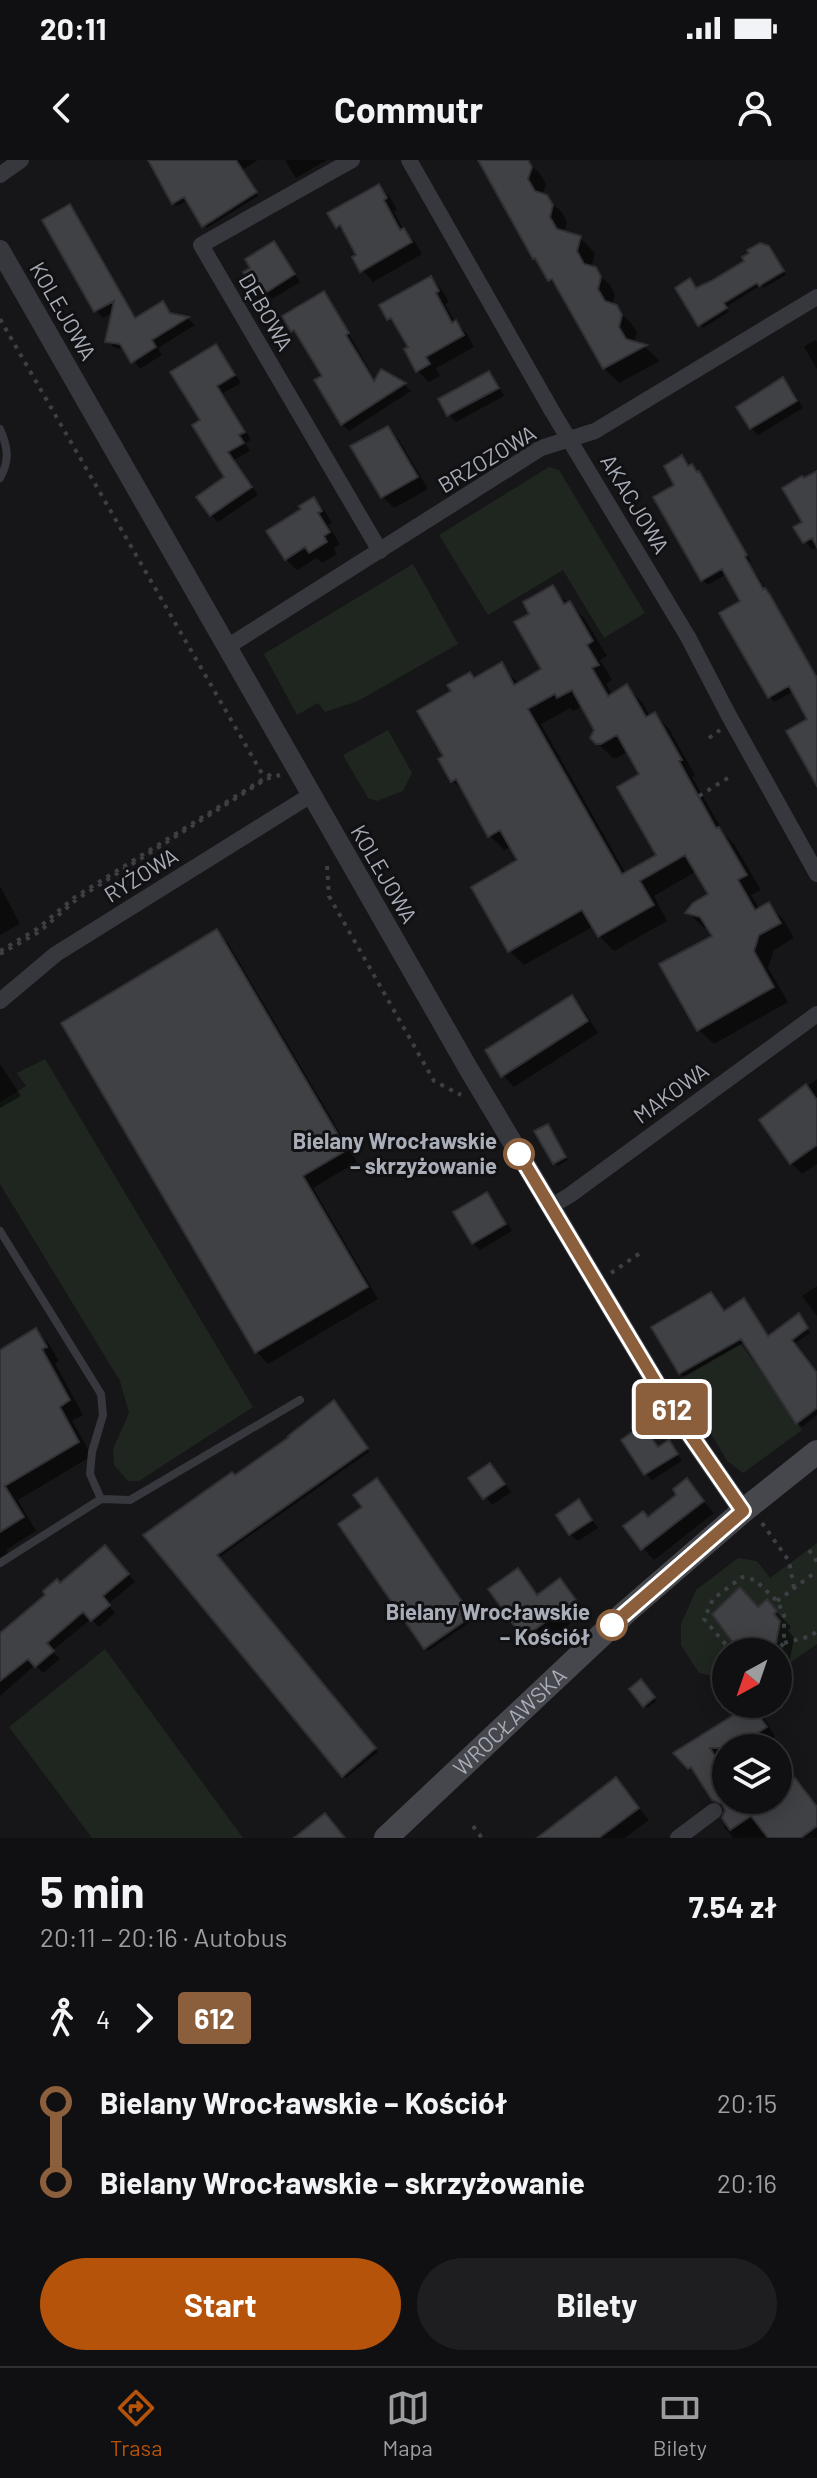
<!DOCTYPE html>
<html lang="pl">
<head>
<meta charset="utf-8">
<style>
  body { margin:0; font-family:Barlow,sans-serif; background:#1e1e20; color:#f1f3f6; height:100vh; display:flex; flex-direction:column; font-size:30px; white-space:nowrap }
  * { box-sizing:border-box; margin:0 }
  p { font-size:26px; color:#9c9d9f }
  .icon { flex:none; width:44px; height:44px; fill:none; stroke:currentColor; stroke-width:2; stroke-linecap:round; stroke-linejoin:round }
  .map { position:relative; height:1678px; overflow:hidden }
  .side { display:flex; flex-direction:column; background:#101012; flex:1 }
  .side>* { flex:none }
  .badge { padding:0 16px; border-radius:6px; font-size:28px; line-height:52px }
  .needle { width:52px; rotate:220deg }
  .controls { position:absolute; left:712px; top:1478px; display:grid; gap:16px }
  .controls a { display:grid; place-items:center; width:80px; height:80px; border-radius:50%; background:#101012; box-shadow:0 4px 20px #0003,0 0 0 2px #303032; font-size:40px }
  .map>.badge { position:absolute; translate:-50% -50%; box-shadow:0 0 0 4px #fff }
  .legs { display:flex; align-items:center; gap:12px; height:88px; padding:0 40px; font-size:26px }
  .legs p { margin-inline-start:auto }
  .summary { display:flex; align-items:center; justify-content:space-between; height:136px; padding:0 40px }
  h1 { font-size:44px; font-weight:700; line-height:60px }
  .button { display:flex; gap:16px; margin-top:auto; padding:16px 40px }
  .button a { flex:1; height:92px; border-radius:48px; background:#b45309; color:#fff; font-size:32px; font-weight:700; line-height:92px; text-align:center }
  .button a+a { background:#1e1e20; color:#f1f3f6 }
  ul { padding:0 40px; list-style:none }
  li { display:flex; align-items:center; gap:28px; height:80px; font-size:30px }
  li i { display:grid; place-items:center; width:12px; height:100%; margin:0 10px; background:currentColor }
  li i::after { content:''; width:20px; height:20px; margin:-10px; border:6px solid; border-radius:50%; background:#101012 }
  li p { margin-inline-start:auto }
  li:first-child i { background:linear-gradient(#0000 50%,currentColor 0) }
  li:last-child i { background:linear-gradient(currentColor 50%,#0000 0) }
  .status { display:flex; justify-content:space-between; align-items:center; height:56px; padding:0 40px; background:#101012; direction:ltr }
  .status svg { height:22px; fill:currentColor }
  header { display:flex; justify-content:space-between; align-items:center; height:104px; padding:0 40px; background:#101012; font-size:36px; font-weight:700 }
  .dock { display:flex; justify-content:space-around; align-items:center; height:112px; border-top:2px solid #303032; background:#101012; font-size:22px; color:#9c9d9f }
  .dock a { display:grid; justify-items:center; gap:4px }
  .dock .current { color:#b45309 }
  .map>svg:first-child { display:block }
  .green { fill:#1e261f }
  .shadow { fill:#0007; fill-rule:evenodd }
  .building { fill:#404145; stroke:#303034; stroke-width:2; fill-rule:evenodd }
  .lines { fill:none; stroke-linecap:round; stroke-linejoin:round }
  .path { stroke:#3d3f44; stroke-width:4; stroke-dasharray:4 6; stroke-linecap:butt }
  .service { stroke:#37383d; stroke-width:8 }
  .minor { stroke:#37383d; stroke-width:16 }
  .tertiary { stroke:#37383d; stroke-width:20 }
  .secondary { stroke:#45474d; stroke-width:24 }
  .line-1-casing { stroke:#fff; stroke-width:18 }
  .line-1 { stroke:#8b5e3c; stroke-width:12 }
  .stop-1-dot { fill:#fff; stroke:#8b5e3c; stroke-width:4 }
  .labels { text-anchor:middle; stroke-width:6; stroke-linejoin:round; paint-order:stroke }
  .street-label { font-size:22px; fill:#a8adb8; stroke:#111113 }
  .stop-label { font-size:22px; font-weight:bold; fill:#a8adb8; stroke:#111113; text-anchor:end }
</style>
</head>
<body>
<div class="status"><b>20:11</b><svg viewBox="0 0 49 12"><path d="M0 12V9h3v3zM5 12V6h3v6zM10 12V3h3v9zM15 12V0h3v12zM26 1h20v11H26zM47 4h2v5h-2z"/></svg></div>
<header><svg class="icon" aria-label="back" viewBox="0 0 24 24"><path d="M15 5l-7 7 7 7"/></svg>Commutr<svg class="icon" aria-label="person" viewBox="0 0 24 24"><circle cx="12" cy="8" r="4"/><path d="M4 21q1-7 8-7t8 7"/></svg></header>
<div class="map">
<svg width="817" height="1678" viewBox="0 0 817 1678">
  <rect width="100%" height="100%" fill="#161618"/>
  <path class="green" d="M549 307 559 310 645 453 604 478 563 410 488 455 439 375Z
    M413 404 458 484 358 541 325 552 318 543 297 555 264 494Z
    M388 570 412 613 403 631 377 641 368 638 343 595Z
    M45 899 253 1247 139 1321H128L114 1305 113 1289 129 1253 120 1221 0 1024V942L26 926 17 913Z
    M741 1184 802 1270 743 1313 727 1301 679 1219Z
    M817 1383V1484L778 1511V1492H726V1519L699 1513 681 1485V1464L696 1430 738 1398 757 1401 770 1418Z
    M105 1489 243 1678H92L9 1567Z"/>
  <path class="shadow" d="M150 0H258L242 10 258 36 207 68 188 40 177 46 174 43Z
    M285 0H327L296 18Z
    M480 0H526L541 15 546 24 542 36 562 52 567 62 564 73 580 78 595 93 591 108 610 125 615 134 612 146 631 163 637 172 633 184 645 187 660 201 619 223 604 208 562 133 550 120 535 98Z
    M379 26 390 37 397 50 394 52 404 71 415 82 422 94 373 122 362 110 359 96 349 78 337 66Z
    M70 47 77 54 137 159 162 143 173 156 188 159 195 165 158 188 162 195 140 209 126 190 115 188 107 181 113 153 103 158 96 151 45 61Z
    M274 83 300 122 272 139 267 134 263 137 257 130Z
    M772 92 786 115 764 128 761 125 726 147 729 152 703 168 700 165 697 130 747 102Z
    M431 119 442 130 449 142 445 144 455 162 467 174 474 187 436 208 440 216 429 222 418 211 406 190 410 188 400 170 389 159Z
    M323 133 330 140 376 222 381 212 405 225 411 231 349 271 342 264 324 217 300 177 293 170Z
    M815 180 817 182V209L804 187Z
    M216 186 223 194 241 223 223 233 251 280 245 283 250 291 234 300 258 335 218 362 211 355 226 318 202 261Z
    M489 214 496 221 504 236 456 262 449 255Z
    M782 220 790 227 803 248 758 275 751 268Z
    M388 268 399 280 428 329 394 348 383 337 353 287Z
    M682 298 704 318 751 401 748 402 774 442 817 518 815 519 817 523V622L810 559 794 531 774 542 770 537 722 454 743 442 727 414 708 425 703 420 656 337 677 325Z
    M817 319V387L812 390 796 367 805 362Z
    M313 339 325 351 332 363 328 365 340 384 334 388 337 394 322 403 317 398 297 410 286 399 304 350Z
    M552 428 584 458 607 496 600 500 612 520 606 524 613 535 627 527 642 542 650 557 655 554 669 569 695 615 692 617 725 675 734 684 761 730 751 735 760 750 769 745 784 760 794 778 774 790 768 808 788 842 714 884 699 870 714 777 710 769 703 767 688 752 711 735 697 711 654 736 667 761 614 791 599 776 594 766 524 805 509 790 520 701 512 686 504 690 490 676 466 634 453 621 445 597 475 519 501 505 519 524 544 510 532 454ZM583 546 596 570 592 578 613 598H617L627 592 642 615 659 696 626 714 541 564 570 548 573 551Z
    M0 726 20 764 0 775Z
    M216 772 228 783 357 1002 313 1028 378 1139 268 1204 257 1192 63 864Z
    M571 838 583 849 598 873 514 927 503 915Z
    M0 904 21 936 0 948Z
    M817 919V1004L802 1014 791 1003 762 960Z
    M550 970 568 1000 558 1006 555 1003Z
    M487 1035 494 1042 512 1071 480 1090 473 1083Z
    M817 1126V1156L802 1136Z
    M724 1153 769 1178 803 1160 810 1173 794 1184 817 1215V1255L802 1267 798 1263 745 1182 684 1217 680 1213 654 1167Z
    M36 1170 49 1184 59 1201 55 1203 83 1255 72 1261 92 1296 18 1340 36 1371 6 1390 8 1394 0 1399V1201Z
    M337 1246 369 1292 218 1398 378 1592 346 1618 146 1375 235 1317Z
    M659 1288 674 1289 682 1301 652 1320 646 1314Z
    M490 1305 511 1332 492 1345 471 1318Z
    M686 1321 714 1353 654 1400 643 1388 648 1359 679 1335Z
    M380 1324 473 1460 428 1491 364 1348Z
    M579 1342 598 1368 578 1381 570 1374Z
    M112 1395 135 1422 108 1444 115 1453 99 1467 91 1459 52 1491 60 1499 43 1513 35 1505 0 1536V1475L61 1425Z
    M517 1411 539 1436 560 1421 586 1452 536 1488 525 1477Z
    M767 1442 791 1467 788 1470 794 1478 790 1499 783 1505 778 1499V1492H743L759 1449Z
    M641 1522 656 1541 647 1548 632 1529Z
    M752 1546 762 1555 775 1577 758 1588H726V1640H778V1633L795 1620 817 1647V1678H733L724 1666 728 1663 727 1650 724 1649 713 1639 700 1618 676 1594Z
    M616 1620 649 1660 625 1678H540Z"/>
  <path class="building" d="M148 0H236L257 32 202 67 184 37 172 44Z
    M478 0H528L532 7 528 19 535 31 547 35 553 45 550 57 557 69 581 76 577 91 584 104 596 107 601 117 598 129 605 141 617 145 622 155 619 167 626 179 647 185 603 209 552 119 548 121 535 98 533 99Z
    M379 24 387 38 384 40 400 70 404 68 412 82 360 112 352 97 356 95 340 65 336 68 327 53Z
    M70 44 135 158 163 141 170 153 189 157 152 180 156 187 131 203 120 184 105 182 114 141 94 152 42 60Z
    M274 81 295 114 264 134 260 128 255 131 243 112 250 108 245 99Z
    M760 83 769 86 784 111 759 126 757 123 724 143 727 148 698 166 675 128 690 118 696 128 711 121 744 101 742 97 749 93 747 90Z
    M431 116 439 131 436 133 452 163 456 160 464 175 426 197 430 204 416 212 404 189 408 187 391 158 387 160 379 145Z
    M324 131 349 173 346 175 374 221 381 209 406 223 341 265 314 220 322 216 294 170 291 172 282 156Z
    M216 184 235 215 217 226 245 272 239 275 244 283 228 292 252 327 210 356 196 337 224 317 192 265 200 260 170 212Z
    M489 211 499 228 447 256 438 239Z
    M783 217 797 241 750 269 736 247Z
    M388 266 418 317 381 338 350 286Z
    M682 295 688 306 692 304 697 312 699 311 747 395 745 397 763 429 765 428 770 435 817 518V626L786 571 807 559 789 526 768 538 719 453 740 441 722 409 701 421 653 337 674 325 664 306Z
    M817 311V387L812 378 803 383 793 367 802 362 782 328 802 316 804 318Z
    M314 337 322 351 318 353 330 372 324 376 327 382 309 393 305 387 285 400 266 371 301 349 299 346Z
    M553 425 564 444 570 441 593 481 587 485 599 505 592 508 608 536 627 524 646 557 655 552 682 600 679 601 716 668 719 667 747 715 738 720 755 750 769 742 781 763 759 775 754 791 774 827 697 871 659 804 712 776 700 757 685 753 693 743 708 734 685 695 640 721 654 745 598 777 582 750 508 792 471 727 517 700 500 670 488 677 456 619 451 622 438 599 443 596 417 551 451 531 447 525 470 512 474 518 502 502 514 525 541 509 514 462 529 454 523 442ZM572 530 594 570 590 578 596 584H601L617 575 639 614 617 627 656 695 622 714 528 549 555 534 557 538Z
    M217 769 347 990 303 1016 368 1127 255 1193 61 863Z
    M572 835 588 861 501 917 485 890Z
    M806 924 817 940V985L790 1004 759 960Z
    M548 964 566 997 553 1004 534 971Z
    M487 1032 506 1064 472 1084 453 1052Z
    M711 1132 724 1151 744 1138 768 1176 799 1153 808 1168 792 1180 817 1213V1248L796 1264 741 1179 679 1214 651 1167Z
    M36 1168 47 1187 42 1189 70 1240 60 1247 79 1282 5 1326 24 1357 0 1372V1190Z
    M334 1240 368 1288 217 1395 376 1588 342 1617 143 1375 232 1312 235 1315 289 1277 288 1276Z
    M642 1265 658 1287 669 1280 678 1294 644 1315 621 1280Z
    M490 1303 505 1324 483 1339 468 1318Z
    M377 1318 472 1456 424 1489 338 1364 362 1347 353 1335Z
    M687 1318 704 1341 641 1390 623 1366 643 1351 648 1357 676 1335 673 1329Z
    M579 1339 592 1360 569 1375 556 1355Z
    M105 1385 129 1414 103 1436 110 1445 91 1461 83 1452 47 1483 54 1491 35 1507 28 1499 0 1521V1473L45 1435 43 1431 57 1419 60 1423Z
    M518 1408 537 1435 560 1418 576 1440 523 1478 488 1429Z
    M740 1427 758 1447 767 1439 777 1451 774 1454 780 1461 776 1484 767 1491 760 1482 748 1492H740L712 1454Z
    M641 1519 655 1537 643 1547 629 1529Z
    M751 1544 767 1567 734 1588H710L726 1613V1640H778V1603L791 1620 795 1618 817 1647V1666L801 1678H768L751 1656 730 1670 722 1658 725 1650 722 1644 712 1640 691 1607 688 1609 673 1593Z
    M616 1617 639 1648 599 1678H537Z
    M325 1653 345 1678H294Z"/>
  <g class="lines">
    <path class="path" d="M0 159 264 617
      M709 578 720 570
      M699 636 731 616
      M327 706 329 736 434 921 461 935
      M0 791 37 769 75 737 276 611
      M0 794 39 772 77 739 266 619 280 615
      M611 1113 643 1091
      M762 1363 789 1401 794 1428
      M809 1390 817 1402
      M777 1441 817 1411
      M784 1483 811 1476 817 1471
      M732 1492 704 1459 713 1439 742 1417 755 1420 777 1441 784 1454V1483L776 1492
      M473 1666 482 1678"/>
    <path class="service" d="M0 269C8 287 10 301 0 318
      M0 1071 101 1234 103 1255 92 1292 90 1314 101 1339 0 1403
      M101 1339 130 1340 300 1240"/>
    <path class="minor" d="M352 0 201 85 380 391
      M409 0 552 251 688 477 728 554 817 714
      M0 15 21 0
      M227 487 541 288 595 271 817 137
      M0 841 56 794 311 635
      M550 1047 570 1035 817 854
      M678 1678 714 1651"/>
    <path class="tertiary" d="M0 90 468 908 665 1238 743 1351"/>
    <path class="secondary" id="s1" d="M386 1678 626 1452 743 1351 817 1292"/>
  </g>
  <g class="lines">
    <g class="line-1-casing">
      <path id="line-1" d="M519 994 665 1238 743 1351 612 1465"/>
    </g>
    <use href="#line-1" class="line-1"/>
  </g>
  <g class="stop-1-dot">
    <circle cx="519" cy="994" r="14"/>
    <circle cx="612" cy="1465" r="14"/>
  </g>
  <g class="labels">
    <g class="street-label">
      <text transform="translate(63 151) rotate(60)" y="8">KOLEJOWA</text>
      <text transform="translate(266 152) rotate(60)" y="8">DĘBOWA</text>
      <text transform="translate(487 299) rotate(-31)" y="8">BRZOZOWA</text>
      <text transform="translate(635 344) rotate(59)" y="8">AKACJOWA</text>
      <text transform="translate(384 714) rotate(60)" y="8">KOLEJOWA</text>
      <text transform="translate(141 715) rotate(-32)" y="8">RYŻOWA</text>
      <text transform="translate(671 933) rotate(-36)" y="8">MAKOWA</text>
      <text dy="8" stroke="none"><textPath href="#s1" startOffset="170">WROCŁAWSKA</textPath></text>
    </g>
    <g class="stop-label">
      <text x="497" y="989">Bielany Wrocławskie<tspan x="497" dy="25">– skrzyżowanie</tspan></text>
      <text x="590" y="1460">Bielany Wrocławskie<tspan x="590" dy="25">– Kościół</tspan></text>
    </g>
  </g>
</svg>
<div class="controls">
<a><svg class="needle" viewBox="-14 -14 28 28"><path d="M0-13l5 13h-10z" fill="#e53935"/><path d="M0 13l5-13h-10z" fill="#9c9d9f"/></svg></a>
<a><svg class="icon" aria-label="layers" viewBox="0 0 24 24"><path d="M12 4l9 5-9 5-9-5zM3 14l9 5 9-5"/></svg></a>
</div>
<b class="badge" style="left:672px;top:1249px;background:#8b5e3c;color:#fff">612</b>
</div>
<section class="side">
<div class="summary"><div><h1>5 min</h1><p>20:11 – 20:16 · Autobus</p></div><b>7.54 zł</b></div>
<div class="legs"><svg class="icon" aria-label="walk" viewBox="0 0 24 24"><circle cx="13" cy="4" r="2"/><path d="M13 8l-2 6 4 7M11 14l-3 7M7 12l3-4h3l4 4"/></svg>4<svg class="icon" aria-label="forward" viewBox="0 0 24 24"><path d="M9 5l7 7-7 7"/></svg><b class="badge" style="background:#8b5e3c;color:#fff">612</b></div>
<ul>
<li><i style="color:#8b5e3c"></i><b>Bielany Wrocławskie – Kościół</b><p>20:15</p></li>
<li><i style="color:#8b5e3c"></i><b>Bielany Wrocławskie – skrzyżowanie</b><p>20:16</p></li>
</ul>
<div class="button"><a>Start</a><a>Bilety</a></div>
</section>
<nav class="dock">
<a class="current"><svg class="icon" aria-label="directions" viewBox="0 0 24 24"><path d="M12 3l9 9-9 9-9-9zM9 14v-3h6M13 9l2 2-2 2"/></svg>Trasa</a>
<a><svg class="icon" aria-label="map" viewBox="0 0 24 24"><path d="M3 6l6-2 6 2 6-2v14l-6 2-6-2-6 2zM9 4v14M15 6v14"/></svg>Mapa</a>
<a><svg class="icon" aria-label="tickets" viewBox="0 0 24 24"><path d="M3 7h18v10H3zM15 7v10"/></svg>Bilety</a>
</nav>
</body>
</html>
